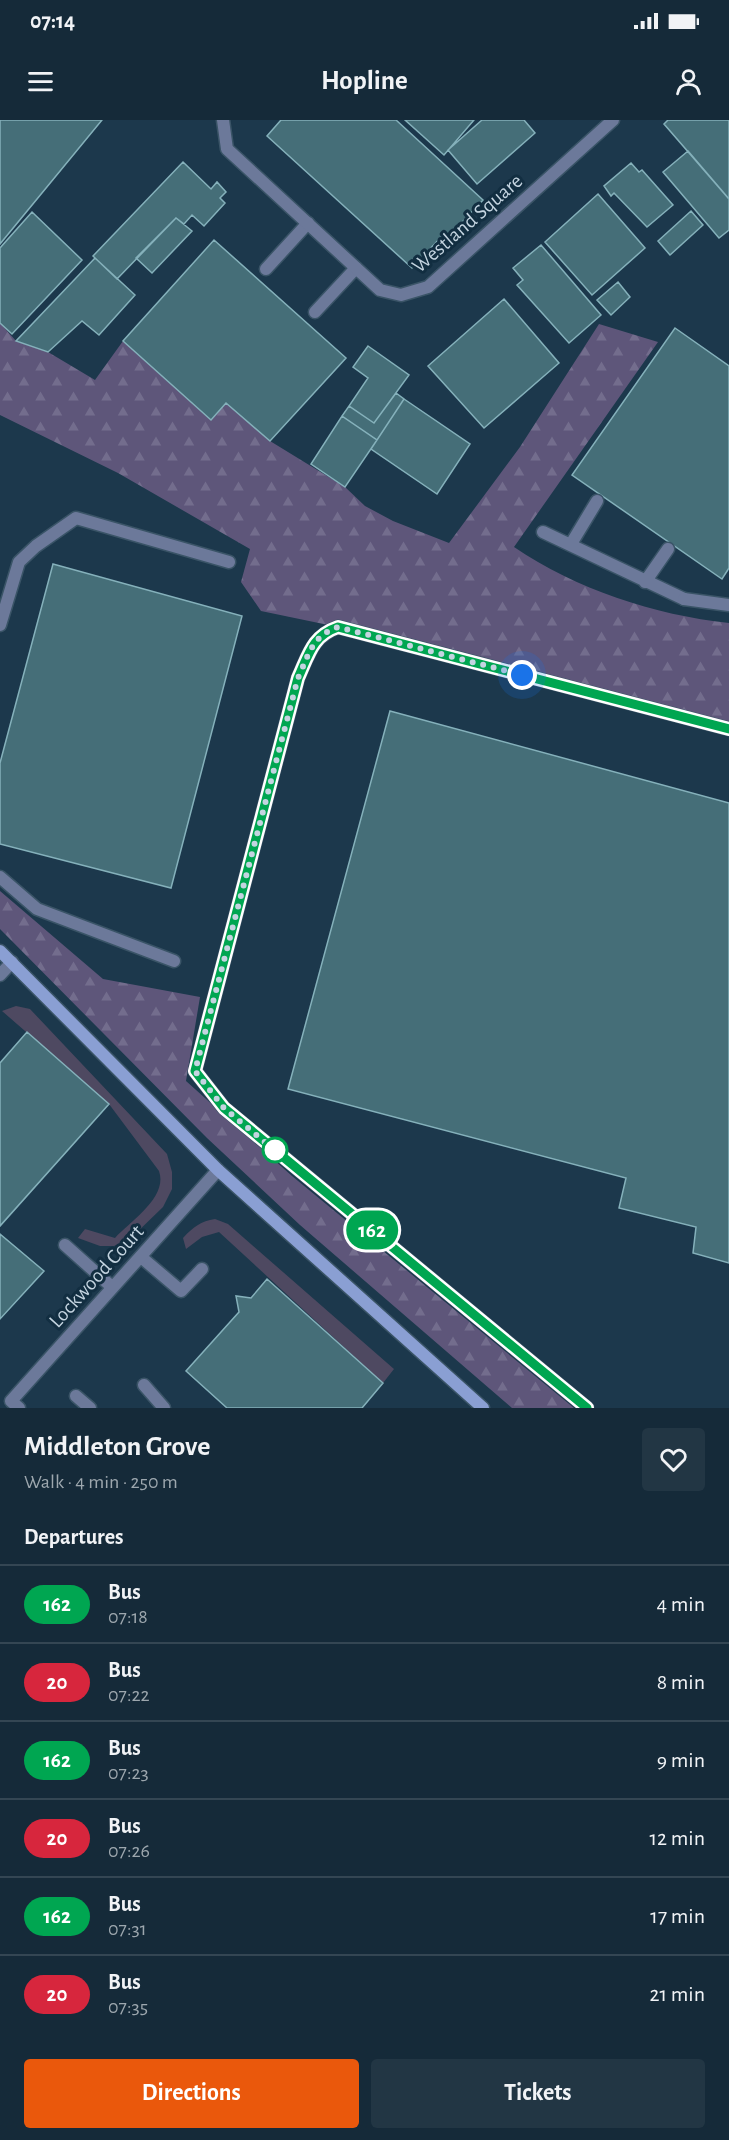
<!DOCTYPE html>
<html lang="en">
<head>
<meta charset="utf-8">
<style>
  body { margin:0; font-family:"Alegreya Sans",sans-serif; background:#223644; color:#f1f3f6; height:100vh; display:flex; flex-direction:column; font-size:22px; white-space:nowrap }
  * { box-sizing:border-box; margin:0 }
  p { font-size:20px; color:#9da7ae }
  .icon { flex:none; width:33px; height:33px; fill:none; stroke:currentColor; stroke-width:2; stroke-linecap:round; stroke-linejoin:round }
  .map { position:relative; height:1288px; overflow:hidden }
  .drawer { display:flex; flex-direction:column; background:#152a39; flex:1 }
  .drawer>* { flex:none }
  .badge { padding:0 12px; border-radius:20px; font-size:21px; line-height:39px }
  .you { position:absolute; width:30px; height:30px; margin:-15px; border:4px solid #fff; border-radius:50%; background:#1a73e8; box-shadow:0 0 0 9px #1a73e833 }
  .map>.badge { position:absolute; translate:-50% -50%; box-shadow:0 0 0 3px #fff }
  h2 { padding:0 24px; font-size:22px; line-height:54px }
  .round { display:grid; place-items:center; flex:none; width:63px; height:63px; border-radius:6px; background:#223644 }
  .headline { display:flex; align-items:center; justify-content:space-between; height:102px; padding:0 24px }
  h1 { font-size:28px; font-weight:600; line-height:45px }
  .action { display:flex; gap:12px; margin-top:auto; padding:12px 24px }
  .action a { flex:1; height:69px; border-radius:6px; background:#ea580c; color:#fff; font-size:24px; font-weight:600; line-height:69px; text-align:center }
  .action a+a { background:#223644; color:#f1f3f6 }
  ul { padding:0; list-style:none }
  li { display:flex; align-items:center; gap:18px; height:78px; padding:0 24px; border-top:2px solid #344653 }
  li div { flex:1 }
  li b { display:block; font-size:22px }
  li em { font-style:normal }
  li .badge { min-width:66px; font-weight:700; text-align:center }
  .status { display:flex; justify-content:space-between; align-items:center; height:42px; padding:0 30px; background:#152a39; direction:ltr }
  .status svg { height:16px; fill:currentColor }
  header { display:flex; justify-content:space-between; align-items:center; height:78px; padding:0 24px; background:#152a39; font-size:27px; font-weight:600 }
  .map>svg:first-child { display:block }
  .grass { fill:#4e4961 }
  .forest { fill:url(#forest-firs) }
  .building { fill:#456e78; stroke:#85b1bb; stroke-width:1.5 }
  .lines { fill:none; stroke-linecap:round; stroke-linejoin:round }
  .lane-casing { stroke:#3a5467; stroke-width:15 }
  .street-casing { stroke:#3a5467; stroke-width:15 }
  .secondary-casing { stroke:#3a5467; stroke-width:15 }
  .lane { stroke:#6c799a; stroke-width:12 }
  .street { stroke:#6c799a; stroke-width:12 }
  .secondary { stroke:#8a9fd3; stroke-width:12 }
  .line-casing { stroke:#fff; stroke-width:14 }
  .line { stroke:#00a651; stroke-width:9 }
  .walk { stroke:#c4d4e0; stroke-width:6; stroke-dasharray:0 10.8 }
  .stop-dot { fill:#fff; stroke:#00a651; stroke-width:3 }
  .labels { text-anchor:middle; stroke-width:6; stroke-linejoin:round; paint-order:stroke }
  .street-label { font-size:21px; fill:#c4d4e0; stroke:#122e41 }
</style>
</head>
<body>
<div class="status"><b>07:14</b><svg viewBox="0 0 49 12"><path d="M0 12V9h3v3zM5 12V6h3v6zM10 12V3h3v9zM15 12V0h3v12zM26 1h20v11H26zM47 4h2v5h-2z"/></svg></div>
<header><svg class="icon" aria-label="menu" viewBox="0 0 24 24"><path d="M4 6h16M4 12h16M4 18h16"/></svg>Hopline<svg class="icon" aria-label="person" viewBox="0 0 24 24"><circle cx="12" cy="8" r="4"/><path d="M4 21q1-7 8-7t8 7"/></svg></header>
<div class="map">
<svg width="729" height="1288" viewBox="0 0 729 1288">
  <defs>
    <pattern id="forest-firs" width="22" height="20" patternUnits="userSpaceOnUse" patternTransform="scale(1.5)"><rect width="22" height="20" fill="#5e567a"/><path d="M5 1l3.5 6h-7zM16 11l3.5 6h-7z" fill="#736d8d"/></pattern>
  </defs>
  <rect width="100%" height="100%" fill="#1c384c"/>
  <path class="grass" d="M16 886 30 889 167 1034 172 1052V1069L163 1087 130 1119 114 1126H100L78 1118 85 1109 115 1118C132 1100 168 1077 159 1051L109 984 2 891Z
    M215 1099 228 1104 394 1249 383 1263 219 1112 202 1117 186 1129 183 1118C193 1107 201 1101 215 1099Z"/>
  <path class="forest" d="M0 203 16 221 48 232 95 260 123 221 211 300 226 283 270 321 345 367 365 386 393 401 449 423 520 327 599 204 658 222 514 427C576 469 654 495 729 503V609L338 507 261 491 241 462 250 429 118 353 0 295Z
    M0 771 103 859 200 877 186 961 292 1056 574 1288H512L300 1105 207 1018 0 809Z"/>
  <path class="building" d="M0 0H102L0 124Z
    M281 0H396L483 80 448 117 444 114 412 148 267 16Z
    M405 0H474L444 35Z
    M482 0H524L535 13 477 64 448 30Z
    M668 0H729V79L664 4Z
    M688 31 729 79V110L719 118 663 52Z
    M183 42 211 69 217 62 226 72 220 78 225 83 204 106 192 95 184 104 176 98 117 159 93 136Z
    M631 43 639 52 642 50 673 85 647 107 614 73 611 76 604 66Z
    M598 74 645 128 592 175 545 122Z
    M691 91 703 105 670 135 658 121Z
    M32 92 82 140 12 214 0 203V128Z
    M176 98 192 111 152 153 136 138Z
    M214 120 346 238 270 321 226 283 211 300 123 221Z
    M541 125 601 195 569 223 517 165 523 160 513 148Z
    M95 138 135 175 99 215 82 201 48 232 16 221Z
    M618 162 630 177 611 195 597 180Z
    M504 179 559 243 484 308 428 246Z
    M675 208 729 246V448L722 459 572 355Z
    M368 226 409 255 374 303 349 286 368 258 353 247Z
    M396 273 404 279 377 320 342 296 349 286 374 303Z
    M404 279 470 324 437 374 371 329Z
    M342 296 377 320 345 367 311 344Z
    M53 444 242 496 171 768 0 724V643Z
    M390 591 729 683V1143L693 1133 696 1107 619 1088 626 1058 288 969Z
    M27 912 109 984 0 1106V943Z
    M0 1114 44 1151 0 1199Z
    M267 1159 383 1263 362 1288H227L186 1251 239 1192 236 1176 251 1178Z"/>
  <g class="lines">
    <g class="lane-casing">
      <path id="lane" d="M266 149 308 103
        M315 192 356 148
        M543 412 684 479
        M571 424 597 381
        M645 462 668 429
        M0 505 19 442 36 426 76 398 229 442
        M0 757 37 789 174 841
        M0 855 12 842
        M65 1125 112 1167
        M141 1137 181 1171 202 1149
        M144 1265 164 1288
        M76 1276 90 1288
        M587 1288 224 988 195 951 298 558C309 534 312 517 338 507L729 609"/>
    </g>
    <g class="street-casing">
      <path id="street" d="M223 0 227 29 380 170 401 175 428 167 613 0
        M684 479 729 485
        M19 1288 11 1281 218 1050"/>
    </g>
    <g class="secondary-casing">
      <path id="secondary" d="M0 831 218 1050 483 1288"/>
    </g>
    <use href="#lane" class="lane"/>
    <use href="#street" class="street"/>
    <use href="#secondary" class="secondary"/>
  </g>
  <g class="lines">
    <g class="line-casing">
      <path id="line" d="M587 1288 224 988 195 951 298 558C309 534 312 516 338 507L729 609"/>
    </g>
    <use href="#line" class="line"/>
    <path class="walk" d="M275 1030 278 1033 224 988 195 951 298 558C309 534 312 516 338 507L522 555"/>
  </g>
  <circle class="stop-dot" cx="275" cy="1030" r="12"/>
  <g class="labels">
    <g class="street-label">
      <text transform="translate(467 103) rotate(-41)" y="7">Westland Square</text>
      <text transform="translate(96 1156) rotate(-48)" y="7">Lockwood Court</text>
    </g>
  </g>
</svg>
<div class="you" style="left:522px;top:555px"></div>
<b class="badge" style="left:372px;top:1110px;background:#00a651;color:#fff">162</b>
</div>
<section class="drawer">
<div class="headline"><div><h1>Middleton Grove</h1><p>Walk · 4 min · 250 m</p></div><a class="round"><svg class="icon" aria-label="heart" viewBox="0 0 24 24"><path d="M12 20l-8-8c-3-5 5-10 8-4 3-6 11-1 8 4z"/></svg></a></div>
<h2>Departures</h2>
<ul>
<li><span class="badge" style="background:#00a651;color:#fff">162</span><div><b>Bus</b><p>07:18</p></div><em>4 min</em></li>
<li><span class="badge" style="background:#d7263d;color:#fff">20</span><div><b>Bus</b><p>07:22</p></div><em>8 min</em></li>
<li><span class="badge" style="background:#00a651;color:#fff">162</span><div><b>Bus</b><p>07:23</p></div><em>9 min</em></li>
<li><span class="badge" style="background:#d7263d;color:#fff">20</span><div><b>Bus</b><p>07:26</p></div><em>12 min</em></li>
<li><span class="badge" style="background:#00a651;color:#fff">162</span><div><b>Bus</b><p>07:31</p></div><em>17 min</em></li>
<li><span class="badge" style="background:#d7263d;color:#fff">20</span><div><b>Bus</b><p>07:35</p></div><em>21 min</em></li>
</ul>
<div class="action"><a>Directions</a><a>Tickets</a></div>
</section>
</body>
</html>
